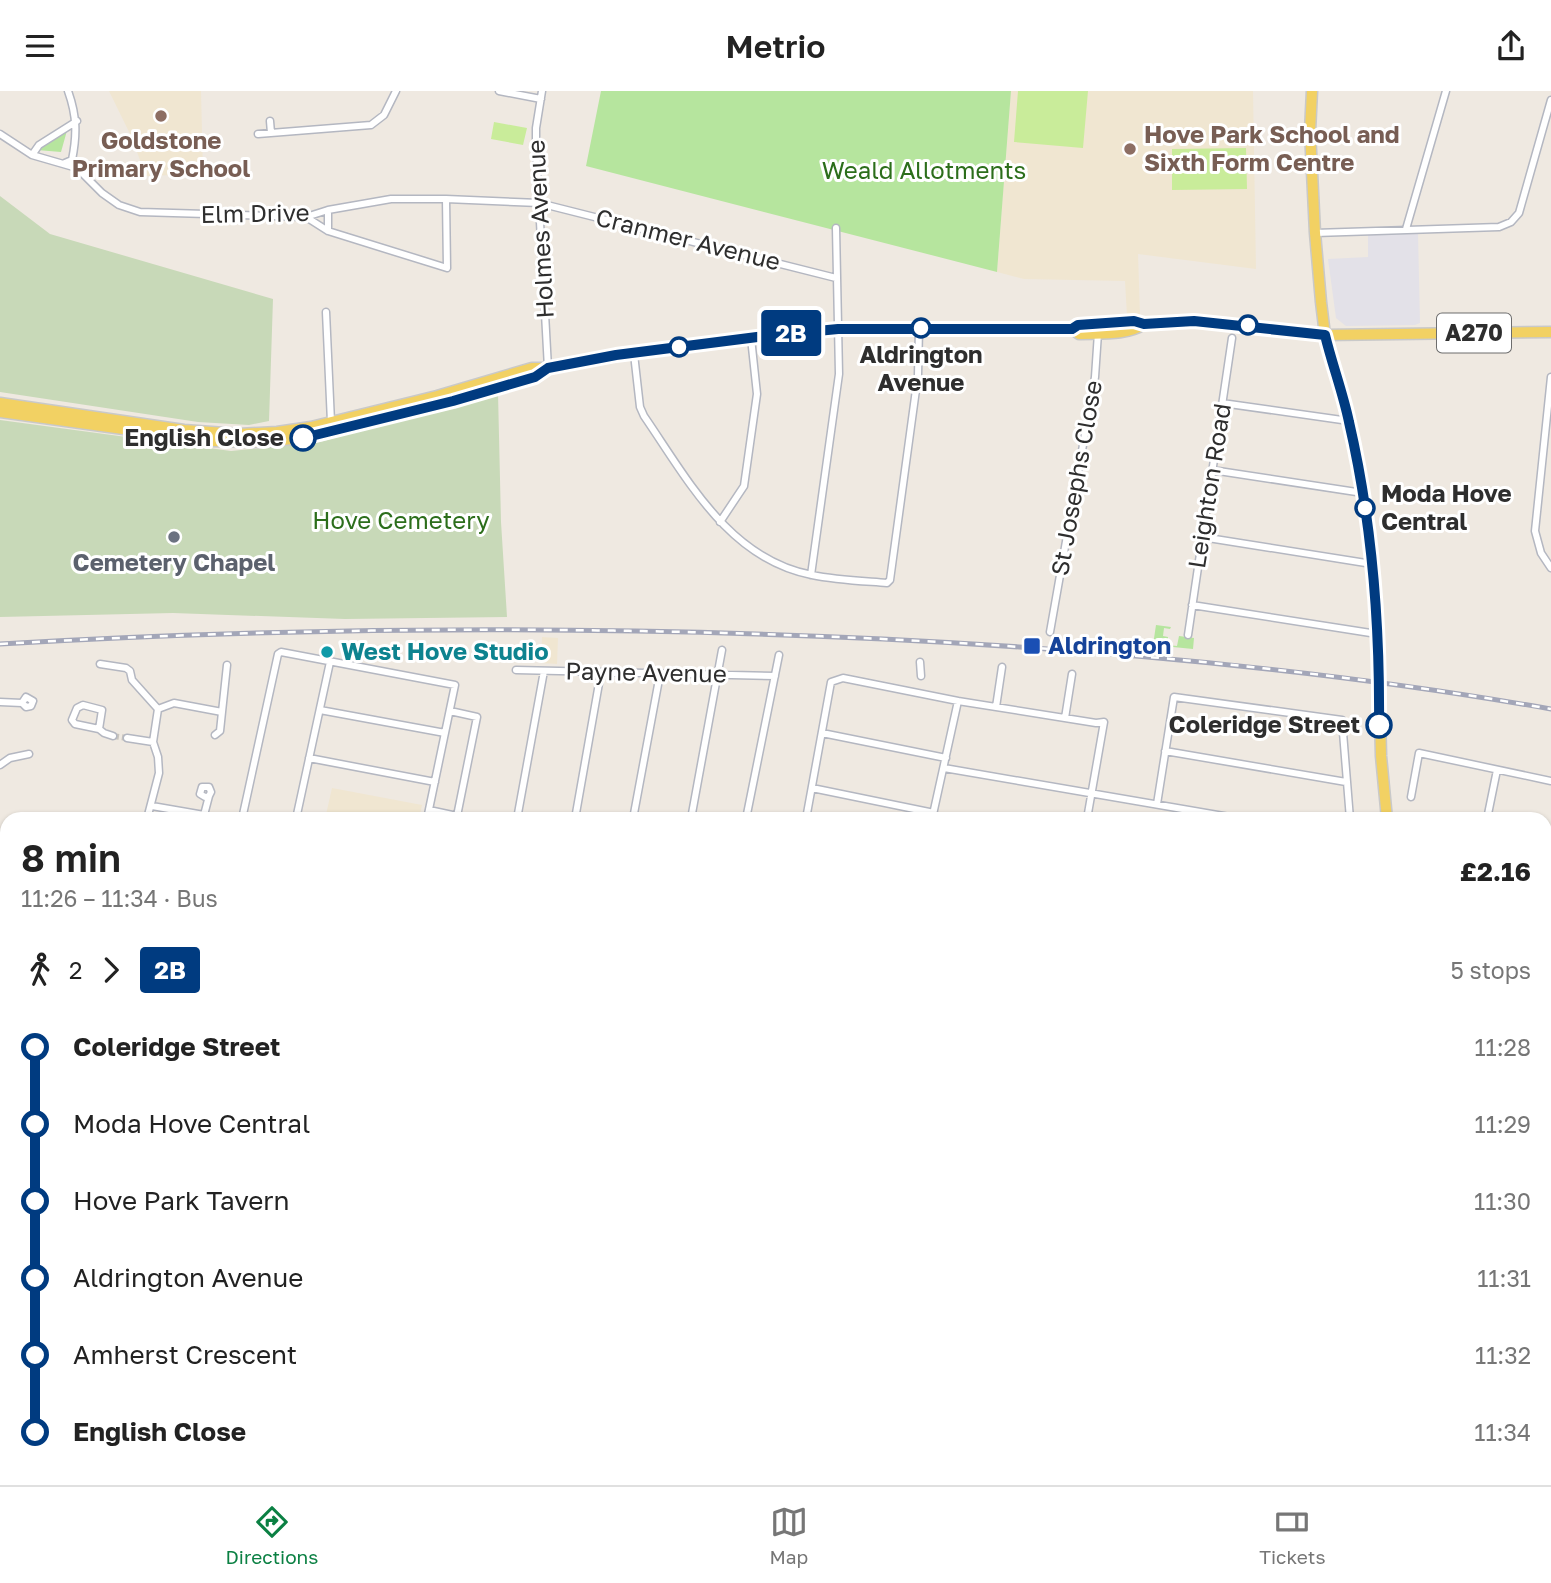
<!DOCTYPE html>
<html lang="en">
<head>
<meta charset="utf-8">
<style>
  body { margin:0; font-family:"Golos Text",sans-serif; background:#f6f6f6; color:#222; height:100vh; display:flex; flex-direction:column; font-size:26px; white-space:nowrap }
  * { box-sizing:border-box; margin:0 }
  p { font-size:23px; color:#767676 }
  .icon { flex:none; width:38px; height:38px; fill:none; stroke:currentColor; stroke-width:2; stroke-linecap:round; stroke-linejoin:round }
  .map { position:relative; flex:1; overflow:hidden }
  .details { position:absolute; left:0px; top:721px; width:1552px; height:674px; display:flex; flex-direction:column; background:#fff; border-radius:21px 21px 0 0; box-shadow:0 2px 5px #0004 }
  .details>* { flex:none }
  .badge { padding:0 14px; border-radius:5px; font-size:24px; line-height:46px }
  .map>.badge { position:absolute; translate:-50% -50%; box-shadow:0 0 0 4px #fff }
  .legs { display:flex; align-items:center; gap:10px; height:77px; padding:0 21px; font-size:23px }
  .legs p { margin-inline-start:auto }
  .headline { display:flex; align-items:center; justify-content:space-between; height:119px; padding:0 21px }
  h1 { font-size:38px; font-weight:600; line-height:52px }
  ul { padding:0 21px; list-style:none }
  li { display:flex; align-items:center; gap:24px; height:77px; font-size:26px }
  li i { display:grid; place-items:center; width:10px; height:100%; margin:0 9px; background:currentColor }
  li i::after { content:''; width:18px; height:18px; margin:-9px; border:5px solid; border-radius:50%; background:#fff }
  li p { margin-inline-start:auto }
  li:first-child i { background:linear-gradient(#0000 50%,currentColor 0) }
  li:last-child i { background:linear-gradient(currentColor 50%,#0000 0) }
  header { display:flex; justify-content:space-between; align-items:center; height:91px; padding:0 21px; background:#fff; font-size:32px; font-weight:600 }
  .tabs { display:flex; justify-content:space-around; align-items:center; height:98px; border-top:2px solid #e0e0e0; background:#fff; font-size:19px; color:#767676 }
  .tabs a { display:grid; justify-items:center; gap:4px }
  .tabs .active { color:#0b8043 }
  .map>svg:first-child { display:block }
  .industrial { fill:#e3e1e8 }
  .education { fill:#f0e6d1 }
  .green { fill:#b6e59e }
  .cemetery { fill:#c8d9b8 }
  .pitch { fill:#c9ec9a }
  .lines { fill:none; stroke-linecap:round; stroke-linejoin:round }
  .street-tunnel { stroke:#c8c4bd; stroke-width:6; stroke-dasharray:6 3; stroke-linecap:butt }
  .street-casing { stroke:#b4b7c1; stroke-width:9 }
  .secondary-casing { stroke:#b4b7c1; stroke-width:12 }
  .primary-casing { stroke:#c9c9c9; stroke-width:13 }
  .street { stroke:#fff; stroke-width:6 }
  .secondary { stroke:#fff; stroke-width:10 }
  .primary { stroke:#f2d163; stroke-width:10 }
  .rail-casing { stroke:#a3a6b8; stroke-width:5 }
  .rail { stroke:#fff; stroke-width:2.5; stroke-dasharray:8; stroke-linecap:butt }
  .line-1-casing { stroke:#fff; stroke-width:16 }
  .line-1 { stroke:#003b80; stroke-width:10 }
  .education-dot { fill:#8d6e63; stroke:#fff; stroke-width:2.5 }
  .stop-1-dot { fill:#fff; stroke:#003b80; stroke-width:3.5 }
  .worship-dot { fill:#6b7280; stroke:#fff; stroke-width:2.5 }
  .transit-dot { fill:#1a4fb4; stroke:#fff; stroke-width:2.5 }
  .culture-dot { fill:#0f9aa8; stroke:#fff; stroke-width:2.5 }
  .labels { text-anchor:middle; stroke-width:6; stroke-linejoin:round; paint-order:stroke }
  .shield { fill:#fff; stroke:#6d6d6d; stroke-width:2 }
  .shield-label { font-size:23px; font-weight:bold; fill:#2e2e2e }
  .education-label { font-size:24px; font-weight:bold; fill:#785e54; stroke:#fff; text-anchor:start }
  .park-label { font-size:24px; fill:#2c6e1b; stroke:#fff }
  .street-label { font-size:24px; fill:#2e2e2e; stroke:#fff }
  .stop-label { font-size:24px; font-weight:bold; fill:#2e2e2e; stroke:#fff; text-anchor:end }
  .worship-label { font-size:24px; font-weight:bold; fill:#5b616d; stroke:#fff }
  .transit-label { font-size:24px; font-weight:bold; fill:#164399; stroke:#fff; text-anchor:start }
  .culture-label { font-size:24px; font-weight:bold; fill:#0d838f; stroke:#fff; text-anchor:start }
</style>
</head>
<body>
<header><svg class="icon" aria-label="menu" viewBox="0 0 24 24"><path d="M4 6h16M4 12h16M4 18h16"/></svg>Metrio<svg class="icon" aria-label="share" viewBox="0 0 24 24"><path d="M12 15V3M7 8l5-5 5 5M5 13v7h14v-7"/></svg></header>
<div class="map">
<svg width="1551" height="1394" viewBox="0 0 1551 1394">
  <rect width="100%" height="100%" fill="#efe9e1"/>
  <path class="industrial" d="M1418 142 1420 232 1415 234 1346 235 1336 227 1328 168 1368 166V144Z"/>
  <path class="education" d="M109 0H201L203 83 146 85 131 45Z
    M1011 0H1253L1256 178 1138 163 1140 224 1127 225 1125 190 1024 188 997 181Z
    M542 546 558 547 557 573 541 572Z
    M332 697 422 714 419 728H325Z"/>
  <path class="green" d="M601 0H1011L997 181 586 75Z
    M68 36 61 61 37 59Z
    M1156 534 1171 536 1170 538 1164 537 1163 545 1168 546V554L1177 555 1179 545 1194 547 1193 558 1153 554Z
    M0 1238 7 1240V1388H62L60 1394H0Z
    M1048 1388H1094L1093 1394H1049Z"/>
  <path class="cemetery" d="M0 105 50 143 273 208 269 330 249 334 198 331 0 301Z
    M498 302 501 431 507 526 345 528 173 522 0 526V329L231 360 320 351Z"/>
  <path class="pitch" d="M1018 0H1088L1083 57 1014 51Z
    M494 31 527 37 523 54 491 48Z
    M1246 57 1247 98 1172 99V58Z
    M0 1274 7 1276V1336L0 1335Z"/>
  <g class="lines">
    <path class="street-tunnel" d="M113 645 127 647"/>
    <g class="street-casing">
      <path id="street" d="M499 0 541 8
        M542 0 536 37V58L548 277
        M270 30 271 42
        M0 43 32 64 77 77 102 102 119 114 140 121 306 126 328 119 391 108H446L539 112 836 187
        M258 43 371 34 384 24 396 0
        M32 64 39 54 77 30
        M65 72 72 69C77 44 77 25 68 0
        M306 126 328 140 447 177 446 108
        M1406 138 1446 0
        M328 140V119
        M1315 142 1499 136 1511 131 1519 122 1551 9
        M326 221 331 331
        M634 263 640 316 644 325C688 389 729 468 812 484 836 489 862 490 887 492L890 489 918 284 919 237
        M1551 286 1535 440 1541 462 1551 477
        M1222 312 1349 330
        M1212 379 1363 402
        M720 431 744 395 757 303 751 247
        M1202 446 1372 473
        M811 484 839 283 836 137
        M1192 514 1377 543
        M1050 541 1095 286 1098 242
        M1188 544 1232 247
        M920 571 921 585
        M100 573 126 577 130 580 132 589 158 618
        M516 579 775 585
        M0 611 22 612 26 616 31 615 33 610 26 606 22 612
        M996 616 1002 576
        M320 619 445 642
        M1065 627 1072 583
        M99 638 102 619 83 614 77 617 72 629 75 633 99 638 104 642 113 645
        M822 642 946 667
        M215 644 220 640 222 621
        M127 647 153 651
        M1165 660 1346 691
        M309 667 435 691
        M0 674 10 667 29 663
        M944 677 1241 728
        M812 697 934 722
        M1411 706 1419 662 1551 690
        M1157 713 1174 606 1342 629 1350 728
        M152 715 204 724 203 728
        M429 719 457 725 477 626 450 620
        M204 724 209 705 205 706 200 703 202 696H209L211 701 209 705
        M147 728 159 682 158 666 153 651 158 618 174 612 222 621 227 574
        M242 728 278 563 281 561 455 594 427 728
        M296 728 330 571
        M517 728 544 580
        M575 728 601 581
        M633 728 660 583
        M691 728 722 559
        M712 728H738
        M746 728 779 564
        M806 728 831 591 843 587 958 610 1096 632 1104 631 1087 728
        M932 728 958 610
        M1487 728 1497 679
        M1545 758 1551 759
        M1545 820 1551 822
        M0 872 7 841
        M1545 882 1551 884
        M1545 946 1551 947
        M1545 1008 1551 1009
        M0 1062 7 1064
        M1545 1083 1551 1085
        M1545 1251 1551 1226
        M1039 1388V1394
        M66 1394 68 1388
        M151 1394 153 1388
        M241 1394 243 1388
        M333 1394 334 1388
        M410 1394 411 1388
        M488 1394 489 1388
        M580 1394 581 1388
        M681 1394 683 1388
        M785 1394 786 1388
        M873 1394 874 1388
        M1182 1394 1183 1388
        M1385 1394 1387 1388"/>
    </g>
    <g class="secondary-casing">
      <path id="secondary" d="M0 783 7 784
        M1545 1157 1551 1159
        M0 1179 7 1180
        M913 1388 941 1394"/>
    </g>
    <g class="primary-casing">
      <path id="primary" d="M1312 0 1310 40 1315 142 1321 211 1325 244 1349 330 1364 411 1372 473 1379 582 1381 665 1387 728
        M1072 238 1079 243C1099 242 1127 245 1144 233
        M0 312 184 339 239 343 277 341 311 336 437 305 532 277H548L616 264 765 245 838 238H1072L1078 234 1134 230 1144 233 1194 230 1325 244 1551 241
        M0 321 210 350 261 351 303 347 346 337 535 286 548 277
        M1284 1394 1285 1388"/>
    </g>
    <use href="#street" class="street"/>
    <use href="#secondary" class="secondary"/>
    <use href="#primary" class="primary"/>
    <g class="rail-casing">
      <path id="rail" d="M0 553C294 536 589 534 883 548 1107 559 1330 579 1551 618"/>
    </g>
    <use href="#rail" class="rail"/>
  </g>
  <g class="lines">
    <g class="line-1-casing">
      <path id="line-1" d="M303 347 453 310 535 286 548 277 616 264 765 245 838 238H1072L1078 234 1134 230 1144 233 1194 230 1325 244C1332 273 1343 302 1349 331 1372 430 1380 533 1379 634"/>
    </g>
    <use href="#line-1" class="line-1"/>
  </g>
  <g class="education-dot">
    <circle cx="161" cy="25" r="7"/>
    <circle cx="1130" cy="58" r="7"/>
  </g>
  <g class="stop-1-dot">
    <circle cx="1248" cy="234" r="9"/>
    <circle cx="921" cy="237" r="9"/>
    <circle cx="679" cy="256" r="9"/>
    <circle cx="303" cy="347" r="12"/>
    <circle cx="1365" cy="417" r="9"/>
    <circle cx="1379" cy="634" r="12"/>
  </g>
  <circle class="worship-dot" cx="174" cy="446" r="7"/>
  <rect class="transit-dot" x="1023" y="546" width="18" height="18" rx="3.5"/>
  <circle class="culture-dot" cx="327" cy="561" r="7"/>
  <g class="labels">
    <rect class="shield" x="1437" y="222.5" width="74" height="39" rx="5"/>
    <g class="shield-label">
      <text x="1474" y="250">A270</text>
    </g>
    <g class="education-label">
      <text x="1144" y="52">Hove Park School and<tspan x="1144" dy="28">Sixth Form Centre</tspan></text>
      <text x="161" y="58" text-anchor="middle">Goldstone<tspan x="161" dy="28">Primary School</tspan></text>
    </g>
    <g class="park-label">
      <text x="924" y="88">Weald Allotments</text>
      <text x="401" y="438">Hove Cemetery</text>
    </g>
    <g class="street-label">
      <text transform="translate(255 123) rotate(-1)" y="8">Elm Drive</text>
      <text transform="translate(541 138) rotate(-93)" y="8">Holmes Avenue</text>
      <text transform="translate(688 149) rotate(14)" y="8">Cranmer Avenue</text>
      <text transform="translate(1077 387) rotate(-80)" y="8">St Josephs Close</text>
      <text transform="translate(1210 395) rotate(-81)" y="8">Leighton Road</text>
      <text transform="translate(646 582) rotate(1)" y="8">Payne Avenue</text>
    </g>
    <g class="stop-label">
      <text x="921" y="272" text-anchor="middle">Aldrington<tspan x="921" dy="28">Avenue</tspan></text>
      <text x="284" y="355">English Close</text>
      <text x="1381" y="411" text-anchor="start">Moda Hove<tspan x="1381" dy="28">Central</tspan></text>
      <text x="1360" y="642">Coleridge Street</text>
    </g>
    <g class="worship-label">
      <text x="174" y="480">Cemetery Chapel</text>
    </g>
    <g class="transit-label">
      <text x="1048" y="563">Aldrington</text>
    </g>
    <g class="culture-label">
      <text x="341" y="569">West Hove Studio</text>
    </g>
  </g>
</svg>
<b class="badge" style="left:791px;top:242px;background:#003b80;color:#fff">2B</b>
<section class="details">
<div class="headline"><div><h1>8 min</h1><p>11:26 – 11:34 · Bus</p></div><b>£2.16</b></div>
<div class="legs"><svg class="icon" aria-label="walk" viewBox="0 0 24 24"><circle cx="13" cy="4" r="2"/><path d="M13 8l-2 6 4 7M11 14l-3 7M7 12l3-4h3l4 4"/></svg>2<svg class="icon" aria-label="forward" viewBox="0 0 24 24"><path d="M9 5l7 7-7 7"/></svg><b class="badge" style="background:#003b80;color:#fff">2B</b><p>5 stops</p></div>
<ul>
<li><i style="color:#003b80"></i><b>Coleridge Street</b><p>11:28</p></li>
<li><i style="color:#003b80"></i><span>Moda Hove Central</span><p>11:29</p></li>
<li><i style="color:#003b80"></i><span>Hove Park Tavern</span><p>11:30</p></li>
<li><i style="color:#003b80"></i><span>Aldrington Avenue</span><p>11:31</p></li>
<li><i style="color:#003b80"></i><span>Amherst Crescent</span><p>11:32</p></li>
<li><i style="color:#003b80"></i><b>English Close</b><p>11:34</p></li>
</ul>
</section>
</div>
<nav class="tabs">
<a class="active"><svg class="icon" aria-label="directions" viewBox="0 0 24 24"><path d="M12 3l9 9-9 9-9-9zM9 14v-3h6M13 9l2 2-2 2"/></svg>Directions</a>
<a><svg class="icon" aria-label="map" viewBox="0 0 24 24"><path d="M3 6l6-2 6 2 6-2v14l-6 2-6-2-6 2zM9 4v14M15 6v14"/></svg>Map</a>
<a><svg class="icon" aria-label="tickets" viewBox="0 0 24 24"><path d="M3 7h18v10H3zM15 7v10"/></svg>Tickets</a>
</nav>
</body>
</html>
